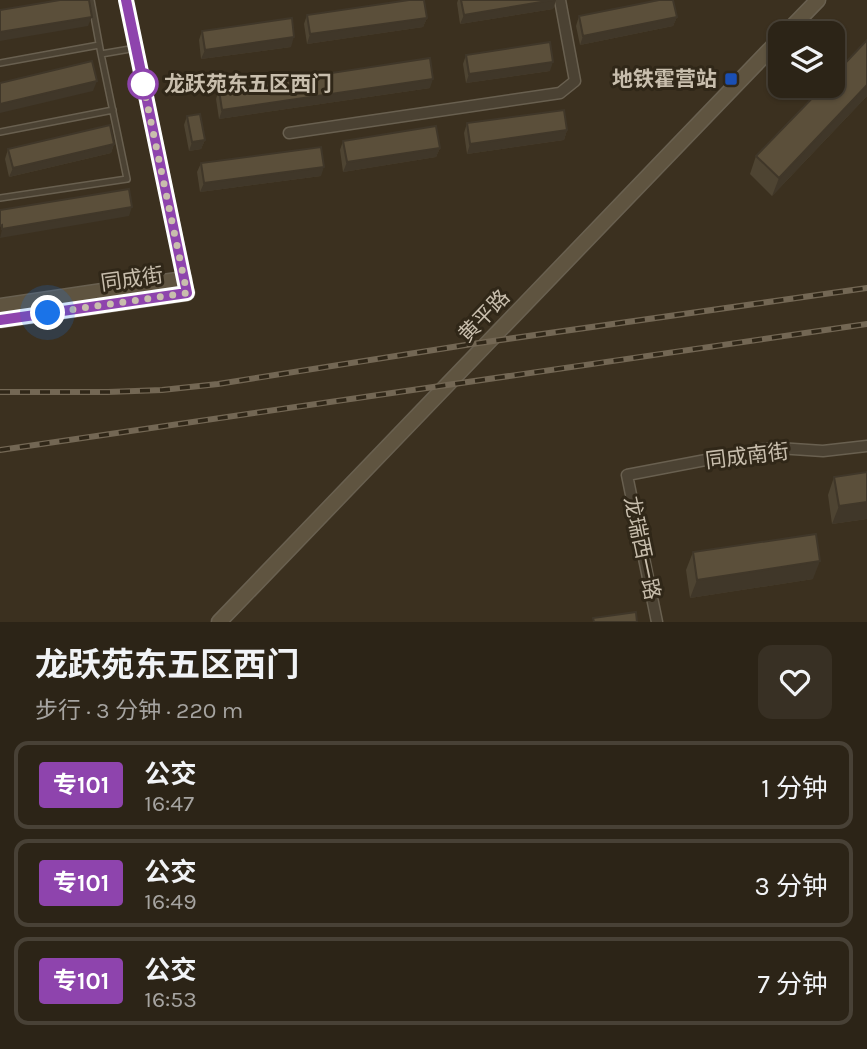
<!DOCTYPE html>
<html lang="zh">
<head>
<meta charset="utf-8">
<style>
  body { margin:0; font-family:Karla,"Noto Sans SC",sans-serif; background:#383024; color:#f1f3f6; height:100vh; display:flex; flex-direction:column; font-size:26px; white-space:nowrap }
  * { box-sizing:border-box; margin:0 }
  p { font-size:23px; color:#a6a4a1 }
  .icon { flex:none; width:38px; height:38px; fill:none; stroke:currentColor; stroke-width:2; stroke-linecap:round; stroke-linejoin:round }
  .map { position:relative; height:622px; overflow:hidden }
  .panel { display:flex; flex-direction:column; background:#2c2417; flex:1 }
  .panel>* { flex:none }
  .badge { padding:0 14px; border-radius:5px; font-size:24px; line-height:46px }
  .controls { position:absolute; left:768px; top:21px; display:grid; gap:14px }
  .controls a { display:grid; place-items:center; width:77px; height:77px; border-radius:14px; background:#2c2417; box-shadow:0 2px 5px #0004,0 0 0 2px #484136; font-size:35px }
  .you { position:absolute; width:35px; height:35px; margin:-18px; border:5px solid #fff; border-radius:50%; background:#1a73e8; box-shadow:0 0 0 10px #1a73e833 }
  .map>.badge { position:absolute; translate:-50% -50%; box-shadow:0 0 0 4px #fff }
  .round { display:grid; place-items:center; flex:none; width:74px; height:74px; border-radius:14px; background:#383024 }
  .summary { display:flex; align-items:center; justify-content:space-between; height:119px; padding:0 35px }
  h1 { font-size:33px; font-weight:700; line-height:52px }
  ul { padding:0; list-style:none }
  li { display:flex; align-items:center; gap:21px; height:88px; margin:0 14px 10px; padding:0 21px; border:4px solid #484136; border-radius:14px }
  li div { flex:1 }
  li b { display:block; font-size:26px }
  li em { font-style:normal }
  li .badge { min-width:77px; font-weight:700; text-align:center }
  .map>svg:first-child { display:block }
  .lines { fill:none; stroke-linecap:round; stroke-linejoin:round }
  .service-casing { stroke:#696050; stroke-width:8 }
  .minor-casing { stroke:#696050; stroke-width:13 }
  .tertiary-casing { stroke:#696050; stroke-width:15 }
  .secondary-casing { stroke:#696050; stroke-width:17 }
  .service { stroke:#4b4233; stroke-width:5 }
  .minor { stroke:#4b4233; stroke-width:10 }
  .tertiary { stroke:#4b4233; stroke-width:12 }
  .secondary { stroke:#5f5440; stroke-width:14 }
  .rail-casing { stroke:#736754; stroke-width:6 }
  .rail { stroke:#302718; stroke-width:3.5; stroke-dasharray:10; stroke-linecap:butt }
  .wall { fill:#4e4432 }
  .shaded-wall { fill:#403729 }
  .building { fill:#5b4f3a; stroke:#403729; stroke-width:2 }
  .line-casing { stroke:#fff; stroke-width:16 }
  .line { stroke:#8e44ad; stroke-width:10 }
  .walk { stroke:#c8bead; stroke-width:7; stroke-dasharray:0 12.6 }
  .transit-dot { fill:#1a4fb4; stroke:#302718; stroke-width:2.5 }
  .stop-dot { fill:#fff; stroke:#8e44ad; stroke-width:3.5 }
  .labels { text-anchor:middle; stroke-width:6; stroke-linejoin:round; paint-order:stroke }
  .poi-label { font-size:21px; font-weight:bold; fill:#c8bead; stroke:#302718; text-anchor:end }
  .stop-label { font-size:21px; font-weight:bold; fill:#c8bead; stroke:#302718; text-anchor:start }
  .street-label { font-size:21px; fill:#c8bead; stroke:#302718 }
</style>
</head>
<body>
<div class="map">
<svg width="867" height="622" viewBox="0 0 867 622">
  <rect width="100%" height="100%" fill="#3b301f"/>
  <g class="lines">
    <g class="service-casing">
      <path id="service" d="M91 0 101 54 136 48
        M0 63 99 45
        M0 132 113 110
        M0 198 127 179 101 54"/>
    </g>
    <g class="minor-casing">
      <path id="minor" d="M289 133 560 93 575 81 560 0
        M657 622 627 475 764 449 778 448 823 451 867 446"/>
    </g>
    <g class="tertiary-casing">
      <path id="tertiary" d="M126 0 186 287"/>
    </g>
    <g class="secondary-casing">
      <path id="secondary" d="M786 33 818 0
        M0 306 184 279
        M0 320 187 293
        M219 622 780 39"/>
    </g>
    <use href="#service" class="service"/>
    <use href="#minor" class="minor"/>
    <use href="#tertiary" class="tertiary"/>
    <use href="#secondary" class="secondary"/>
    <g class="rail-casing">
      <path id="rail" d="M0 392H108L162 390 218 384 472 344 867 288
        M0 450 867 324"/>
    </g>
    <use href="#rail" class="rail"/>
  </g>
  <path class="wall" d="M458 0H556L553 9 460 24 457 3Z
    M307 15 427 18 423 27 307 44 304 24Z
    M579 16 677 17 673 26 580 45 576 26Z
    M202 31 291 47 201 59 199 40Z
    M867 40V96L772 196 750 174 756 156Z
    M466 55 550 71 466 83 463 64Z
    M318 75 430 88 219 119 216 99 219 90 317 77Z
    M187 116 205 140 201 149 189 151 184 125Z
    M467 123 567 130 564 140 467 154 464 133Z
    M343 141 440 148 436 157 343 172 340 150Z
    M114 144 111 153 9 177 5 159 8 149Z
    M201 163 321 176 200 192 197 172Z
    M867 472V519L832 524 828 495 834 477Z
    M693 552 813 579 690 598 686 570Z"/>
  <path class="shaded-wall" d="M553 0H556L553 9 460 24 464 15Z
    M92 17 88 26 0 41V32Z
    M677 17 673 26 580 45 583 36Z
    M427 18 423 27 307 44 310 34Z
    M294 37 291 47 201 59 205 50Z
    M553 62 550 71 466 83 469 74Z
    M433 79 430 88 219 119 222 110Z
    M97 81 93 91 0 113V104Z
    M867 85V96L772 196 779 178Z
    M567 130 564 140 467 154 470 144Z
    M205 140 201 149 189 151 192 142Z
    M114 144 111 153 9 177 13 168Z
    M440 148 436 157 343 172 347 162Z
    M324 167 321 176 200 192 204 183Z
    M132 207 129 216 0 238 2 229Z
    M867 502V519L832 524 839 506Z
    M820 561 813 579 690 598 697 580Z"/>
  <path class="building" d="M60 0H89L92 17 0 32V10Z
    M409 0H424L427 18 310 34 307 15Z
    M461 0H553L464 15Z
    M659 0H673L677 17 583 36 579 16Z
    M292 18 294 37 205 50 202 31Z
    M867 40V85L779 178 756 156 824 86H833V76Z
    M550 42 553 62 469 74 466 55Z
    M430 58 433 79 222 110 219 90 318 77V75Z
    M92 61 97 81 0 104V83Z
    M564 110 567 130 470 144 467 123Z
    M200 114 205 140 192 142 187 116Z
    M110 125 114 144 13 168 8 149Z
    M436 126 440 148 347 162 343 141Z
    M321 147 324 167 204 183 201 163Z
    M129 189 132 207 2 229V225L0 226V210Z
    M867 472V502L839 506 834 477Z
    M816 534 820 561 697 580 693 552Z
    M636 612 637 622H594L593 618Z"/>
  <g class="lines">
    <g class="line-casing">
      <path id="line" d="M0 320 187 293 126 0"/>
    </g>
    <use href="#line" class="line"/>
    <path class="walk" d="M48 313 187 293 143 84"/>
  </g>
  <rect class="transit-dot" x="724" y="72" width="14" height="14" rx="3.5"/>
  <circle class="stop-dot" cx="143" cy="84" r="14"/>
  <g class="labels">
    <g class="poi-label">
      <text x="717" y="86">地铁霍营站</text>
    </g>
    <g class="stop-label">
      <text x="164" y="91">龙跃苑东五区西门</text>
    </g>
    <g class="street-label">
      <text transform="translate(132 279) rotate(-8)" y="7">同成街</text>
      <text transform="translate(484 316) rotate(-46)" y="7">黄平路</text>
      <text transform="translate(747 456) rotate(-7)" y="7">同成南街</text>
      <text transform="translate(642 548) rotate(78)" y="7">龙瑞西一路</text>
    </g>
  </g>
</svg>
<div class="controls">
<a><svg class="icon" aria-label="layers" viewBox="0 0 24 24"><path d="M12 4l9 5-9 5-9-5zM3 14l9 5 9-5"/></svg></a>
</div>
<div class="you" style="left:48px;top:313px"></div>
</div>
<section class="panel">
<div class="summary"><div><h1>龙跃苑东五区西门</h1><p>步行 · 3 分钟 · 220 m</p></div><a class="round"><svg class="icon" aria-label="heart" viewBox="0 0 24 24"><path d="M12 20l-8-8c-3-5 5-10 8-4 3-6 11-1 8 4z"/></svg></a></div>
<ul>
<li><span class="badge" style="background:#8e44ad;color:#fff">专101</span><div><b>公交</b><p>16:47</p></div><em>1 分钟</em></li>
<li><span class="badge" style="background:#8e44ad;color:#fff">专101</span><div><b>公交</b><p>16:49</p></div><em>3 分钟</em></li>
<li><span class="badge" style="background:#8e44ad;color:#fff">专101</span><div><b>公交</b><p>16:53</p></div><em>7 分钟</em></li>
</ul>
</section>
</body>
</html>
